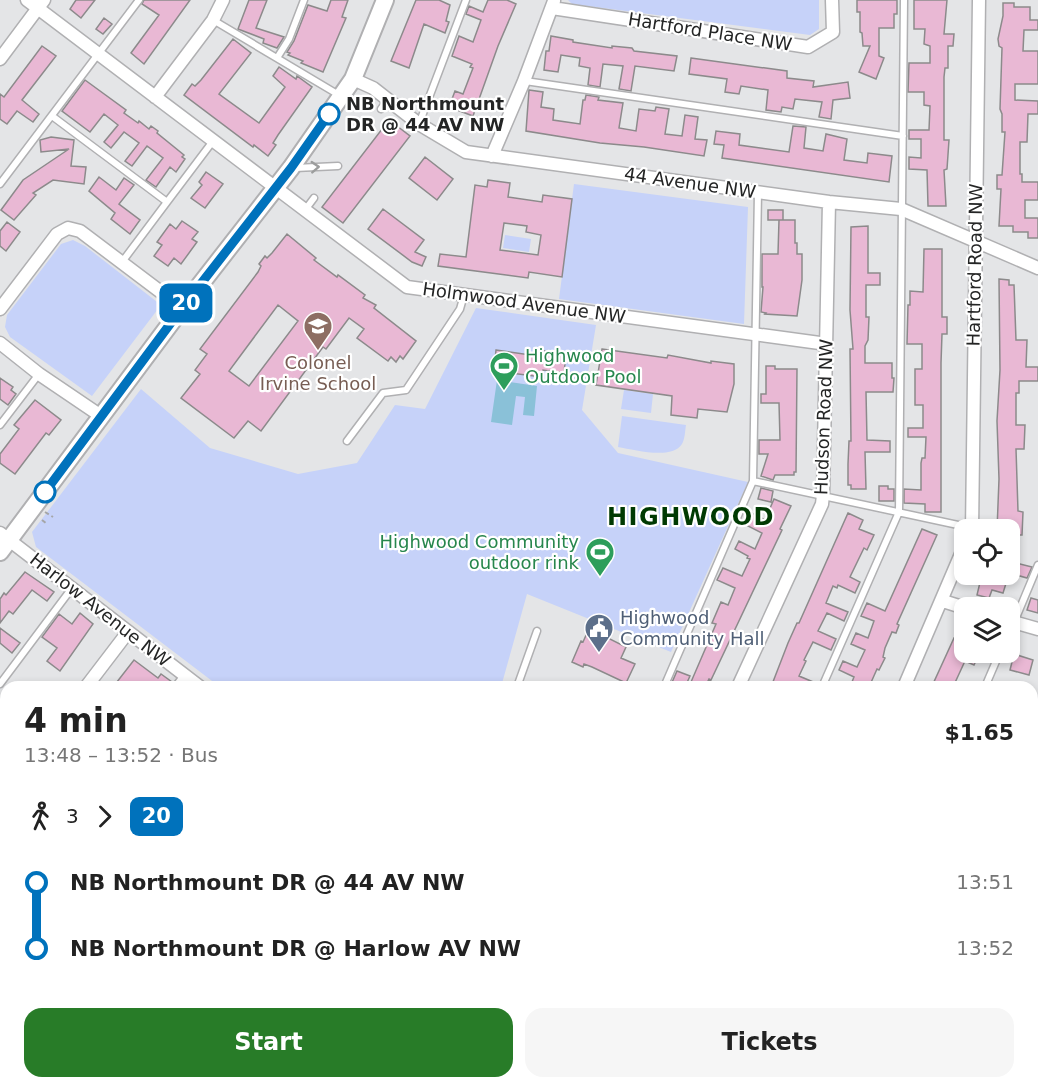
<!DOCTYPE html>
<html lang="en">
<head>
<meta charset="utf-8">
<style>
  body { margin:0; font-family:"DejaVu Sans",sans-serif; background:#f6f6f6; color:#222; height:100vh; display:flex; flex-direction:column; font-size:22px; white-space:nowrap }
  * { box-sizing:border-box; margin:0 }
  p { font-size:20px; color:#767676 }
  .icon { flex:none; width:33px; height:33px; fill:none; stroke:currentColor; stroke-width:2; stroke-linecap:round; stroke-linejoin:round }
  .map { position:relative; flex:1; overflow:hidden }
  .sheet { position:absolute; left:0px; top:681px; width:1038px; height:408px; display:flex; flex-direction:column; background:#fff; border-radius:18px 18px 0 0; box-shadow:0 3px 9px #0003 }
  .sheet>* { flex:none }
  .badge { padding:0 12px; border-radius:9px; font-size:21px; line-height:39px }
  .buttons { position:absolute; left:954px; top:519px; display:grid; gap:12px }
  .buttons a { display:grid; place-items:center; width:66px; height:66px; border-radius:12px; background:#fff; box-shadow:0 3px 9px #0003; font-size:30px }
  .map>.badge { position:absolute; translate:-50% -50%; box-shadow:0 0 0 3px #fff }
  .legs { display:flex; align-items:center; gap:9px; height:66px; padding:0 24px; font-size:20px }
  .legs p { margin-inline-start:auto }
  .headline { display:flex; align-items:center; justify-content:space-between; height:102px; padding:0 24px }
  h1 { font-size:33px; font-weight:700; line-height:45px }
  .action { display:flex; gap:12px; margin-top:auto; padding:12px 24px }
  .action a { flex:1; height:69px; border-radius:18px; background:#287c28; color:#fff; font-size:24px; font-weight:700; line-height:69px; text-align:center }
  .action a+a { background:#f6f6f6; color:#222 }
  ul { padding:0 24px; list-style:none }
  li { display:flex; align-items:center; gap:21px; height:66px; font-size:22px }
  li i { display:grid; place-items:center; width:9px; height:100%; margin:0 8px; background:currentColor }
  li i::after { content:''; width:15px; height:15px; margin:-8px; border:4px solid; border-radius:50%; background:#fff }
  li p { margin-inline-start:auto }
  li:first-child i { background:linear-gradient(#0000 50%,currentColor 0) }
  li:last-child i { background:linear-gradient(currentColor 50%,#0000 0) }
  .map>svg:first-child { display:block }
  .green { fill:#c6d2f9 }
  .water { fill:#8ac1d8 }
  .building { fill:#e9b8d4; stroke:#8c8a8b; stroke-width:1.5; fill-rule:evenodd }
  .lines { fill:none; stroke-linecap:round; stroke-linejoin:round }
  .lane-casing { stroke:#b0b0b2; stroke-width:9 }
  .street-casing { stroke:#b0b0b2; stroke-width:15 }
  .secondary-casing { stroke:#b0b0b2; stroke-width:20 }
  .path { stroke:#a5a6a7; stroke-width:2; stroke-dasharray:4.5 3; stroke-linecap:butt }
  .lane { stroke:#fff; stroke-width:6 }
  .street { stroke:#fff; stroke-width:12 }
  .secondary { stroke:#fff; stroke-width:16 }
  .oneway { stroke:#9c9d9d }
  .line-1-casing { stroke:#fff; stroke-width:14 }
  .line-1 { stroke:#0072bc; stroke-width:9 }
  .stop-1-dot { fill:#fff; stroke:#0072bc; stroke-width:3 }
  .labels { text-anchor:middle; stroke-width:4.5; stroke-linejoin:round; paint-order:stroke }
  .street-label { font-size:18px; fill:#242525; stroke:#fff }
  .stop-label { font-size:18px; font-weight:bold; fill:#242525; stroke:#fff; text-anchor:start }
  .leisure-label { font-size:18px; fill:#27864d; stroke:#fff; text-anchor:start }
  .education-label { font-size:18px; fill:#785e54; stroke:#fff }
  .service-label { font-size:18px; fill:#4e5e75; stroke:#fff; text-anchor:start }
  .district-label { font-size:24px; font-weight:bold; letter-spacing:1.5px; fill:#003a03; stroke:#fff }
</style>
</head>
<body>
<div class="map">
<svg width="1038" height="1089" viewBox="0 0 1038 1089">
  <rect width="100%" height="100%" fill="#e4e5e7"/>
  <path class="green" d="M568 0H819V29L810 35 572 4Z
    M574 184 748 207 744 324 559 299Z
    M505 235 531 239 529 252 503 248Z
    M73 240 85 246 161 305 92 396 10 337 5 327 7 315 61 244Z
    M476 308 596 325 582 410 618 453 748 482 671 652 527 594 501 687H220L36 547 32 532 141 389 210 448 298 474 357 463 395 405 425 409Z
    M624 390 653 394 651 413 621 409Z
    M622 416 686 425C685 431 685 439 682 444 672 460 635 450 618 447Z
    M1037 797H1038V891L1032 888V799Z
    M316 1083H609L624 1089H316Z"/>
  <path class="water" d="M497 380 537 386 534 416 523 415 525 397 516 396 512 425 491 422Z"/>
  <path class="building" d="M76 0H95L81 18 70 9Z
    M144 0H190L144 64 131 53 159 15 142 4Z
    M249 0H267L256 28 284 37 277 48 263 43 264 39 238 29Z
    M331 0H348L342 17 346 18 323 72 301 63 303 61 288 55 290 53 287 52 294 41 308 5 327 11Z
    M416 0H439L450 5 446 21 449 22 445 33 424 24 409 68 391 61Z
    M488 0H507L516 4 498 46 473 116 449 107 455 91 463 94 473 68 470 67 472 64 452 56 459 36 473 42 481 20 466 14 469 6 483 12Z
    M857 0H897V14H894V28H879V56L884 58 876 79 859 72 870 46H863L862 33 860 32V12H857Z
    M914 0H947L944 34H954L953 46H948V68H945L944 77V140H949L947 169 944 170 946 206H928L927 170 909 169V157L921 158V139H909V130H929L930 106 924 105V92H908L909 63H930V46L924 44 925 29H914Z
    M1003 3H1014V7H1030V20H1038V30H1024L1023 51H1038V84H1015V100L1038 101V114H1028L1027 142H1020V174H1022V182H1038V200H1025V218H1038V238H1028V232H1013V226H999L1001 189H997V175H1002L1005 132H1002V114L1000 109 1002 48 999 46 998 39 1003 16Z
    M104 18 112 24 103 34 96 29Z
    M551 36 573 40V42L612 48V46L632 48 634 51 677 56 674 71 635 66 631 91 619 89 623 66 603 64 600 87 588 85 590 68 579 66 580 58 561 55 558 72 544 70 546 51H549Z
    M233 39 251 53 219 94 259 123 285 87 273 76 279 67 296 79 297 76 312 87 278 135 273 143 276 145 268 156 254 145 253 147 184 95 192 84 195 86 201 80Z
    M42 46 56 56 22 100 39 114 33 122 17 111 7 124 0 119V94L4 97Z
    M691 58 787 71V78L814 81 813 87 848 82 850 98 833 100 831 119 819 117 822 102 795 99 793 109 782 107 781 112 766 110 768 90 741 86 739 94 725 92 727 79 689 74Z
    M85 80 126 110 124 113 138 123 139 121 149 129 151 126 158 131 157 133 184 155 182 157 185 159 176 172 170 167 156 187 146 180 163 158 147 146 132 166 125 161 139 143 124 132 111 148 104 142 118 125 104 114 90 132 62 111Z
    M529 90 543 92 541 107 554 109 553 120 580 124 583 100H585L586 95 599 97 598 100 623 103 619 128 636 131 639 109 655 111 656 107 669 109 665 134 682 136 685 115 698 117 695 139 707 140 704 156 644 147 600 143 526 131Z
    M389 120 410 136 343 223 322 207Z
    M793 126 806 127 804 148 823 151 826 134 847 139 844 160 867 163 868 153 892 156 889 182 722 158 724 145 714 144 716 131 740 134 739 145 789 152Z
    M51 137 74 140 71 166 86 167 84 184 53 180 33 193 36 195 14 220 1 210 23 180 69 149 41 152 40 140Z
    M425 157 453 179 437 200 409 178Z
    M206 172 223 184 205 208 191 198 202 185 199 182Z
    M99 177 116 190 124 178 134 185 119 204 140 220 130 234 111 219 115 213 89 191Z
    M488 180 510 183 508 197 542 202 543 195 572 199 562 277 529 272 528 278 438 266 440 254 466 257 475 185 487 187ZM504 223 527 226 526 232 541 235 538 255 500 250Z
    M383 209 424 240 415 252 426 257 422 266 412 262 368 229Z
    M768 210H783V220H768Z
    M779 220H795V243H797V254H802V280L797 316 765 314 766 313 761 312 763 287H762V254H778Z
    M182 221 198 232 192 239 197 242 181 264 174 258 168 266 154 256 162 245 157 242 170 224 176 229Z
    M7 222 20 232 6 251 0 246V231Z
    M868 226V273H880V285H866V317H869L868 340 865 346V363H892V378H894L893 392H866L867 440 890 441V452H865L866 489H851V485H848V464L849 441H851L850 349H853L850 310 851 227Z
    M287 234 316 258 314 260 337 277 338 275 365 295 363 298 376 305 374 308 416 341 403 359 400 356 396 362 391 357 388 361 357 338 364 329 349 318 326 349 323 347 261 431 248 421 234 438 181 398 200 374 195 370 207 354 200 349 258 272 261 266 259 264 265 256 267 258 272 253ZM278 305 298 321 249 386 229 371Z
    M924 249H942V317H947V334H942L941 363V512H925V504L904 503V489L921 490V463L922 458H925L926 437H908V428H923V405H915V369H922V344H907L908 305H910V291L923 292Z
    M999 279 1009 280V285H1014L1016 340H1027L1026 367H1038V381H1019V393H1016V425H1025L1024 449H1016L1018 511 1023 512 1022 535H1010V530H997L999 479 997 421 1000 370Z
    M602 349 667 358 668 355 711 363V361L734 364V384L727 412 698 409 697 418 671 415 672 396 596 385Z
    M496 350 537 356 538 350 566 354 564 373 543 370 542 377 494 371Z
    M766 366H775V369H797L796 472H794V475H775L773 480 761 476 768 454H759V440H780L779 403H761V394H766Z
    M0 378 13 387 11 390 16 394 8 405 0 399Z
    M35 400 61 420 49 435 46 433 15 474 0 463V454L19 429 14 425Z
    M879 486H888V489H894V501H879Z
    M761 488 773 491 771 502 758 499Z
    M774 499 791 506 780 529 782 530 711 680 709 679 705 687H702L691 682 716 624 712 623 721 602 728 605 735 588 717 580 723 568 742 576 750 559 747 558 748 556 735 549 739 541 755 549 762 533 744 524 750 512 765 520Z
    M848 513 863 520 859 529 874 535 867 550 864 548 850 577 860 582 855 593 838 585 837 588 833 586 826 603 848 612 844 621 827 613 818 631 836 639 831 650 813 642 804 660 806 661 799 676 818 684 817 687H771L788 643 797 623H799Z
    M922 529 937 535 897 624 899 625 896 633 892 632 885 648 883 657 885 658 879 670 877 669 869 687H850L854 677 839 670 843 661 857 667 865 650 851 644 856 633 868 638 874 621 861 616 867 603 885 611Z
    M1016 563 1032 567 1027 578 1013 574Z
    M25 572 54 592 47 601 32 590 13 614 9 611 0 623V599L4 593 6 595Z
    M982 574H999L1008 577 1003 593 992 590 989 598 977 595Z
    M1031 598 1038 600V613L1027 610Z
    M80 613 93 624 60 671 47 661 57 648 42 637 59 614 72 624Z
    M0 628 20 643 12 653 0 643Z
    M592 630 626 647 621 658 635 664 626 683 592 667 584 664 583 667 572 662 581 641 583 642 587 633 590 635Z
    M954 638 964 642V652H980L974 665 965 661 953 687H939L933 684Z
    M1014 654 1033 660 1029 675 1010 670Z
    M134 660 158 678 161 674 172 682 170 687H113Z
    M677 671 690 676 685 687H670Z"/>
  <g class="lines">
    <g class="lane-casing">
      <path id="lane" d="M213 20 339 95
        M277 58 289 39 304 0
        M525 81 903 136
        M381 109 388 99
        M52 116 167 202 122 262
        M419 124 466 0
        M295 168 338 166
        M0 184 139 0
        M167 202 213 141
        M305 210 314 198
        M0 425 39 374
        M347 441 383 393 406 390 460 309 464 295
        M753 481 972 528
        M1010 632 1038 565
        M0 684 72 588
        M175 687 184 675
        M517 687 537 631
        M664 687 753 481 758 192
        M822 687 899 512 904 0
        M985 687 1000 652
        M1032 708 1038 710
        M0 903 6 908
        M0 924 6 916
        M1032 983 1038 985
        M412 1083 420 1089
        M889 1083 904 1089
        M388 1089 390 1083
        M602 1089 603 1083
        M770 1089 772 1083"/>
    </g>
    <g class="street-casing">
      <path id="street" d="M27 0 407 287 827 344
        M552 8 808 47 833 32 832 0
        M0 59 44 0
        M353 79 373 88 419 124 466 152 829 202 901 209 1038 268
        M155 97 213 20 223 0
        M492 156 524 81 554 1
        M0 309 57 234 68 228 80 231 182 308
        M0 343 39 374 101 416
        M972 530 979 0
        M0 533 200 687
        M943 601 965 608
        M1010 621 1038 629
        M86 687 128 632
        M738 687 822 504 823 495 829 202
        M904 687 964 547
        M1032 787 1038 788
        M0 800 6 792
        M1032 899 1038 901
        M1032 1057 1038 1060
        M305 1083V1089"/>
    </g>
    <g class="secondary-casing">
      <path id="secondary" d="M0 552 182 308 291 168 353 79 385 0
        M0 1033H6
        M672 1083 690 1089"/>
    </g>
    <path class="path" d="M45 512 53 517
      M42 520 47 524"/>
    <use href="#lane" class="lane"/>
    <use href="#street" class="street"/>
    <use href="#secondary" class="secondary"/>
  </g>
  <defs><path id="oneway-chevron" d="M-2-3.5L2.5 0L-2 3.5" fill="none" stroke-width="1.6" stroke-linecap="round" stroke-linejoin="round" transform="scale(1.5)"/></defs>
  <use class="oneway" href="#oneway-chevron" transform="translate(315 167) rotate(-3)"/>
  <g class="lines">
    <g class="line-1-casing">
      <path id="line-1" d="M45 492 182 308 291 168 329 114"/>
    </g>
    <use href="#line-1" class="line-1"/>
  </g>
  <defs>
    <g id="school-pin" transform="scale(1.5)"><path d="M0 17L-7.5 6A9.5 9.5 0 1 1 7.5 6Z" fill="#8d6e63" stroke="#fff"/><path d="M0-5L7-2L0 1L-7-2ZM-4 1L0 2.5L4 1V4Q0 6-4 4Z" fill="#fff"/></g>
    <g id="stadium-pin" transform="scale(1.5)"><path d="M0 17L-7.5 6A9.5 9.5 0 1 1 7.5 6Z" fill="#2e9e5b" stroke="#fff"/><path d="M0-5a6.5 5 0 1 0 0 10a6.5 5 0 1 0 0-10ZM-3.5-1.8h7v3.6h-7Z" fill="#fff"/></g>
    <g id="civic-pin" transform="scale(1.5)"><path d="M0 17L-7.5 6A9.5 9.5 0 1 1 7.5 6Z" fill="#5c6f8a" stroke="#fff"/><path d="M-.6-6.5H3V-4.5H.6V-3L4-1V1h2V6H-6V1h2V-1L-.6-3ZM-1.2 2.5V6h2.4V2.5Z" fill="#fff"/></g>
  </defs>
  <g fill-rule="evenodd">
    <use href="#school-pin" x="318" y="326"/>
    <use href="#stadium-pin" x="504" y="366"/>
    <use href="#stadium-pin" x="600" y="552"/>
    <use href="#civic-pin" x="599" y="628"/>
  </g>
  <g class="stop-1-dot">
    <circle cx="329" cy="114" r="10"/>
    <circle cx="45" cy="492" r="10"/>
  </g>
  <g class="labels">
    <g class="street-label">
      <text transform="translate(710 32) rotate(9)" y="6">Hartford Place NW</text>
      <text transform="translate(690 183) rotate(8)" y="6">44 Avenue NW</text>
      <text transform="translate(975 265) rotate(-89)" y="6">Hartford Road NW</text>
      <text transform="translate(524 303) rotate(8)" y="6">Holmwood Avenue NW</text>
      <text transform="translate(824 417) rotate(-88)" y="6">Hudson Road NW</text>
      <text transform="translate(100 610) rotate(38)" y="6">Harlow Avenue NW</text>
    </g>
    <g class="stop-label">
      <text x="346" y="110">NB Northmount<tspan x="346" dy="21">DR @ 44 AV NW</tspan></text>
    </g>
    <g class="leisure-label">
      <text x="525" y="362">Highwood<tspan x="525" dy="21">Outdoor Pool</tspan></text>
      <text x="579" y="548" text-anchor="end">Highwood Community<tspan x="579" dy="21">outdoor rink</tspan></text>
    </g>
    <g class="education-label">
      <text x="318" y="369">Colonel<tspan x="318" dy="21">Irvine School</tspan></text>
    </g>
    <g class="service-label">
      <text x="620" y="624">Highwood<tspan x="620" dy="21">Community Hall</tspan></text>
    </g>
    <g class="district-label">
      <text x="691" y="525">HIGHWOOD</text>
    </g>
  </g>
</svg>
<div class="buttons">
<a><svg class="icon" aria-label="locate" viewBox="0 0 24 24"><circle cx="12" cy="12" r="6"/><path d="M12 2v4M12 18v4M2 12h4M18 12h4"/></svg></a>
<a><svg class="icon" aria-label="layers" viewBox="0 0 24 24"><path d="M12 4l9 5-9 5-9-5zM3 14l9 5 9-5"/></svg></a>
</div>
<b class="badge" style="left:186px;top:303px;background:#0072bc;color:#fff">20</b>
<section class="sheet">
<div class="headline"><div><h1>4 min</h1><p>13:48 – 13:52 · Bus</p></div><b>$1.65</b></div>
<div class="legs"><svg class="icon" aria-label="walk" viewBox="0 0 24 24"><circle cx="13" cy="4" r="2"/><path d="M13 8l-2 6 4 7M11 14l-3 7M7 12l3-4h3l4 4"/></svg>3<svg class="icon" aria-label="forward" viewBox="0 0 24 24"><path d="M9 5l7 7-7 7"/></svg><b class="badge" style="background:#0072bc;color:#fff">20</b></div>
<ul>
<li><i style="color:#0072bc"></i><b>NB Northmount DR @ 44 AV NW</b><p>13:51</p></li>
<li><i style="color:#0072bc"></i><b>NB Northmount DR @ Harlow AV NW</b><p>13:52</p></li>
</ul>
<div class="action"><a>Start</a><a>Tickets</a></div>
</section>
</div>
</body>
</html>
